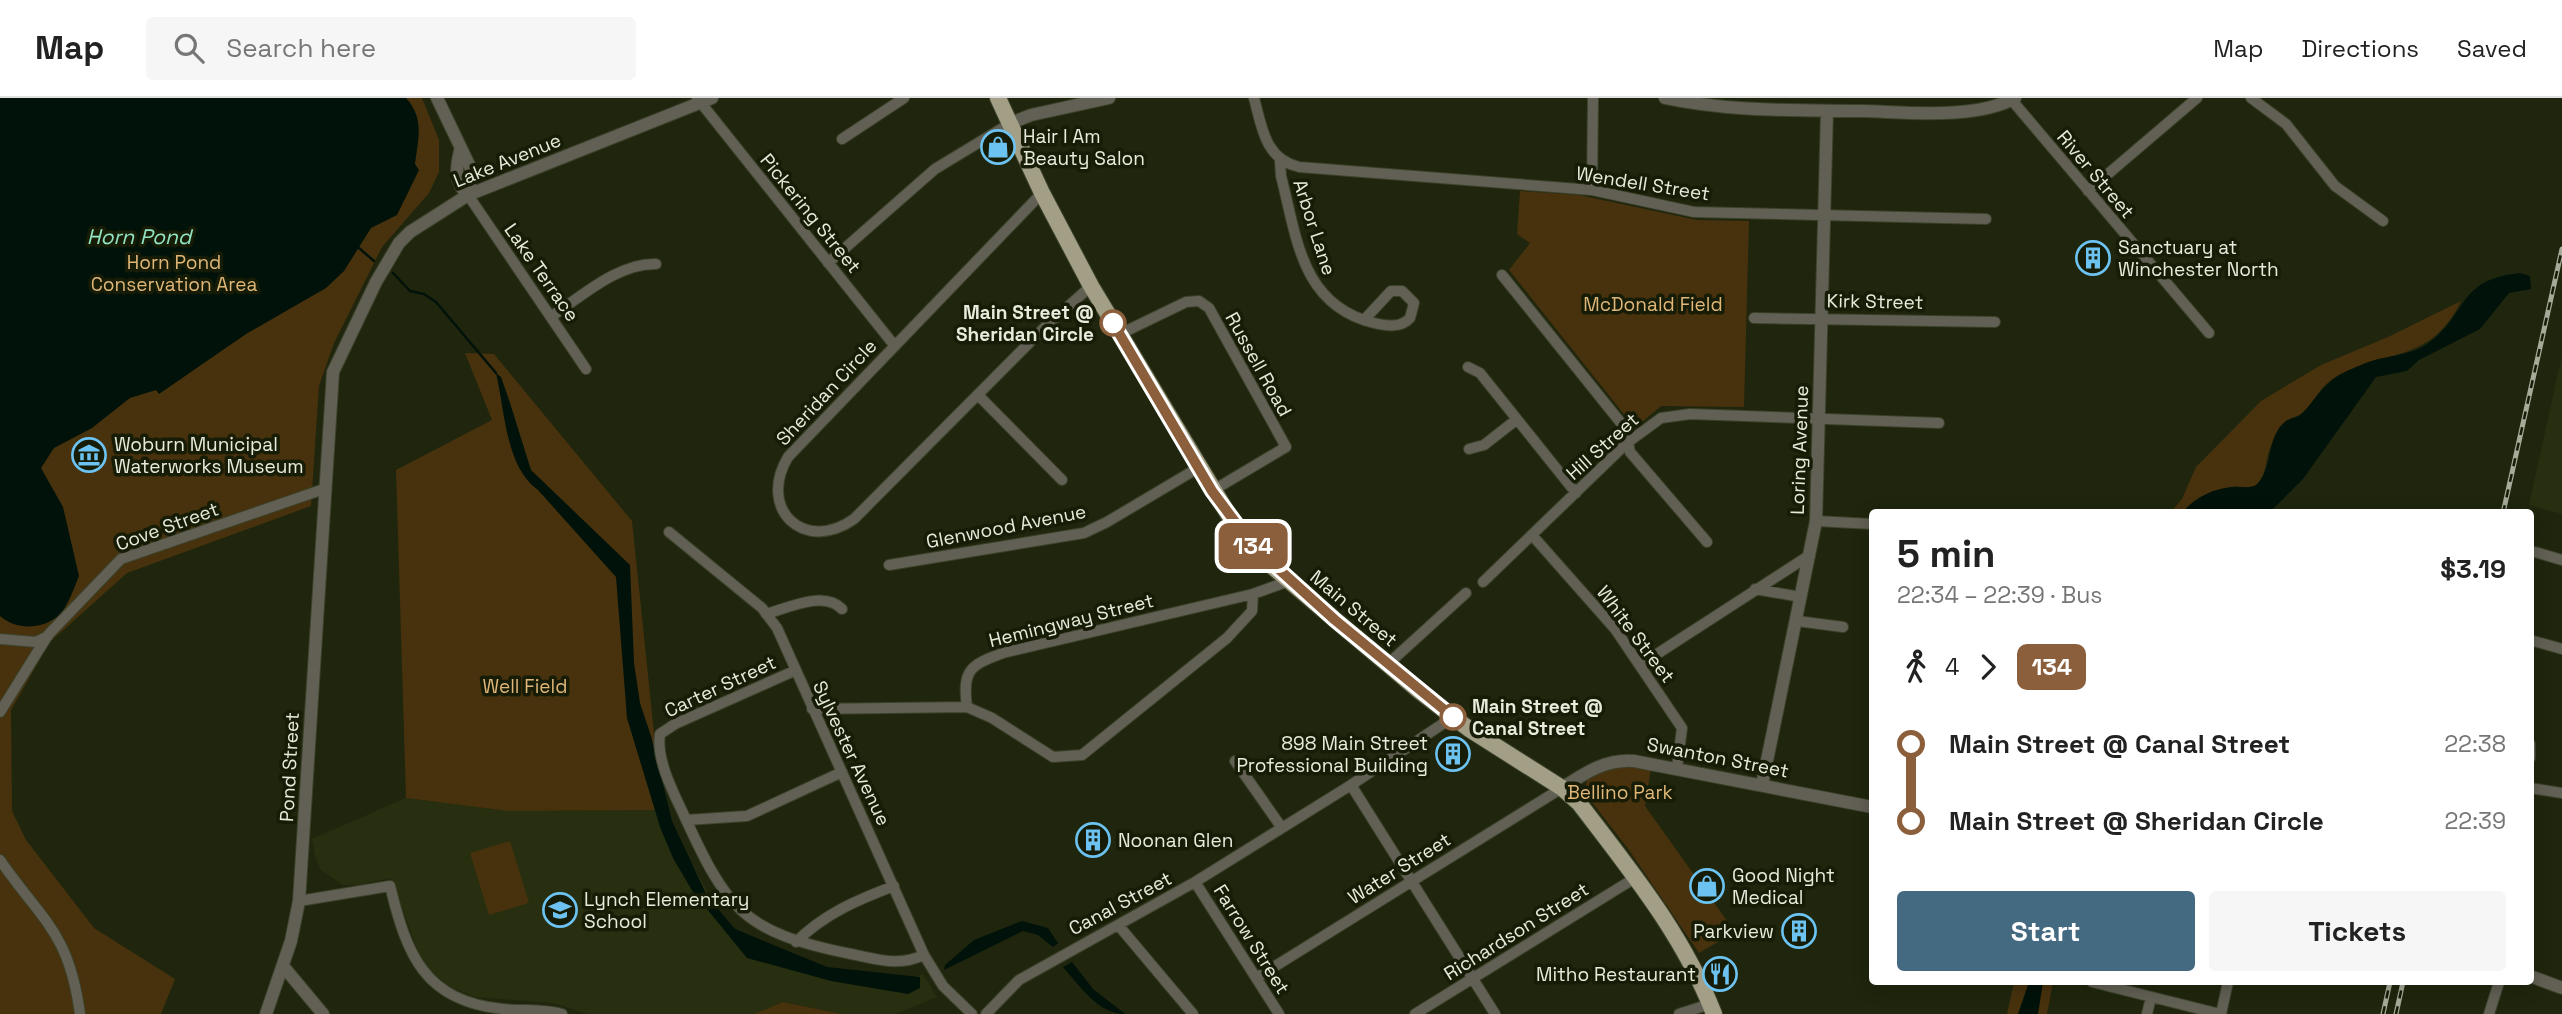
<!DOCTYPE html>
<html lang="en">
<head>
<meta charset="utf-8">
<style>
  body { margin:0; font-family:"Space Grotesk",sans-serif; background:#f6f6f6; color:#222; height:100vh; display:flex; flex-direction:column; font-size:26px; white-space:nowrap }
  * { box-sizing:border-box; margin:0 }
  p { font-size:23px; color:#767676 }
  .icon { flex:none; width:38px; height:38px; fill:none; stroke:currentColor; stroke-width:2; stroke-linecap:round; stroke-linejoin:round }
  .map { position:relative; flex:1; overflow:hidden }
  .details { position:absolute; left:1869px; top:411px; width:665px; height:476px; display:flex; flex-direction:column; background:#fff; border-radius:7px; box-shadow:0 4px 18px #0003 }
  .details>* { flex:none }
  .badge { padding:0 14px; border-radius:10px; font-size:24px; line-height:46px }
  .map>.badge { position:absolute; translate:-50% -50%; box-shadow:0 0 0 4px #fff }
  .legs { display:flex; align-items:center; gap:10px; height:77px; padding:0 28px; font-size:23px }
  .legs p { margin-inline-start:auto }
  .summary { display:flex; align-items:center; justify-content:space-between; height:119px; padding:0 28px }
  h1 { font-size:38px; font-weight:700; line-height:52px }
  .button { display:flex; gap:14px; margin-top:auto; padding:14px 28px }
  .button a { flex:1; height:80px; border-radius:7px; background:#436a80; color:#fff; font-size:28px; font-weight:700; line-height:80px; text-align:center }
  .button a+a { background:#f6f6f6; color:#222 }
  ul { padding:0 28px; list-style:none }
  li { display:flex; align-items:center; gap:24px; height:77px; font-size:26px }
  li i { display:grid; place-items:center; width:10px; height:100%; margin:0 9px; background:currentColor }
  li i::after { content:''; width:18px; height:18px; margin:-9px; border:5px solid; border-radius:50%; background:#fff }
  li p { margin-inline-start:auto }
  li:first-child i { background:linear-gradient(#0000 50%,currentColor 0) }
  li:last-child i { background:linear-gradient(currentColor 50%,#0000 0) }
  header { display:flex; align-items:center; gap:42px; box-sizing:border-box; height:98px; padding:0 35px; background:#fff; border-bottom:2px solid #e0e0e0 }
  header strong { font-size:33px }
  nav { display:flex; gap:38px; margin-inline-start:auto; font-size:24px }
  .search { width:490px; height:63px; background:#f6f6f6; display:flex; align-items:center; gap:18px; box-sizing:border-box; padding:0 24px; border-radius:7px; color:#767676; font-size:26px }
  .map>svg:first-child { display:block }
  .built { fill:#272f10 }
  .green { fill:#47320d }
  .water { fill:#00120a }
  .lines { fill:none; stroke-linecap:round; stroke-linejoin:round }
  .stream { stroke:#00120a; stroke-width:2.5 }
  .minor-casing { stroke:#3b422a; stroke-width:12 }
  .tertiary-casing { stroke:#3b422a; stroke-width:14 }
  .primary-casing { stroke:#3b422a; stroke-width:18 }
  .minor { stroke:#626054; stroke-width:10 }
  .tertiary { stroke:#626054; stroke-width:12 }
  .primary { stroke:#a39f86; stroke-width:16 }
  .rail-casing { stroke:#a5ab99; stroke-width:5 }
  .rail { stroke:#161c05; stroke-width:2.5; stroke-dasharray:8; stroke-linecap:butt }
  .line-1-casing { stroke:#fff; stroke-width:16 }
  .line-1 { stroke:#8b5e3c; stroke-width:10 }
  .stop-1-dot { fill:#fff; stroke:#8b5e3c; stroke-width:3.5 }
  .labels { text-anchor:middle; stroke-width:7; stroke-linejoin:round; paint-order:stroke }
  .poi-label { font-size:19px; fill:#e6ebdc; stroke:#161c05; text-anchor:start }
  .street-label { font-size:19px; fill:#e6ebdc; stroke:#161c05 }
  .park-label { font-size:19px; fill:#e0b779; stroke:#161c05 }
  .stop-label { font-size:19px; font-weight:bold; fill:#e6ebdc; stroke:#161c05; text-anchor:end }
  .water-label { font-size:21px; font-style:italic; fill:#91e3c3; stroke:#161c05 }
</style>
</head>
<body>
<header>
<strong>Map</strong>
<div class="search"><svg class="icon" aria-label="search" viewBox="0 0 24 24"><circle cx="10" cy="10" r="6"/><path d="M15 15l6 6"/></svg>Search here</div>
<nav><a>Map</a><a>Directions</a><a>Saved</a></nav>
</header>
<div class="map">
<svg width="2562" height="916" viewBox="0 0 2562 916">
  <rect width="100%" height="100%" fill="#1f260d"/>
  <path class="built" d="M2562 257V416L2529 407Z
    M406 700 508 713 662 712 731 836 794 866 899 885 923 876 937 899 896 916H842L783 904 754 916H588L553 905 476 899 450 889 429 872 418 853 391 780 357 787H343L321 772 315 759 312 741Z"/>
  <path class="green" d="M0 0H422L439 42V74L429 95 382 149 334 245 319 288 311 408 127 475 50 544 11 612 12 713 26 742 94 830 175 881 161 916H0Z
    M1520 93 1579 97 1697 122 1749 123 1744 309 1661 308 1635 330 1509 172 1530 145 1517 136Z
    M2461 203C2430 266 2387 250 2334 280 2320 288 2313 306 2301 316 2297 319 2291 319 2287 323 2281 327 2273 342 2270 350 2266 360 2266 377 2258 385 2252 392 2241 388 2233 389 2213 391 2194 399 2182 415H2170L2182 401 2196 369 2261 303 2321 267 2388 239Z
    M465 255 494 256 632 423 662 712 508 713 406 700 396 372 492 322Z
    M1620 666 1651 670 1645 708 1735 834 1699 855 1629 752 1584 694 1588 679Z
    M510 743 529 805 489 817 470 755Z
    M2014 884H2053L2047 916H2007Z
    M783 904 842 916H754Z"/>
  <path class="water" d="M0 0H406C425 21 418 41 415 66L419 72 397 117 371 130 344 173 326 190 246 236 159 296 156 292 130 300 92 330 54 350 41 370 63 409 79 478C74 490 68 509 58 518 41 532 16 532 0 518Z
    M2520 175 2530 178 2531 191 2509 195 2480 231 2419 262 2407 273 2376 279 2303 381 2269 415H2182C2195 400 2212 391 2232 389 2240 388 2252 392 2258 385 2273 370 2266 338 2286 323 2290 320 2296 320 2300 317 2311 308 2318 294 2329 285 2336 277 2351 271 2361 267 2382 257 2408 259 2427 246 2468 218 2456 181 2520 175Z
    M496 275 501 279 510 305 531 372 630 467 634 565 640 605 651 638 672 723 707 798 735 831 827 869 920 879V890L908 896 831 883 747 860 693 794 673 760 660 729 627 620 616 479 538 392C505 368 505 312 496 275Z
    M1022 823 1048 830 1058 845 1053 849 1038 837 1023 833 944 872 945 867 974 842Z
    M1072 864 1093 891 1125 916C1098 916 1080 888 1063 869Z
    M2029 884H2043L2038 916H2018Z"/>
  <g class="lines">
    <path class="stream" d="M359 150 374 163
      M393 175 410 193 424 196 436 204 496 275"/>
    <g class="minor-casing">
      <path id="minor" d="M697 0 894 247
        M1254 0C1262 30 1265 61 1299 69L1592 92 1694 114 1986 121
        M2010 0 2209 235
        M2251 0 2286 26 2335 88 2383 123
        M842 41 904 0
        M1280 63 1281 78C1297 140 1301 207 1374 225 1387 228 1401 230 1410 220L1414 205 1402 193H1391L1364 222
        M1592 92 1593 0
        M2088 93 2197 0
        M1042 95 788 359C757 411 804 456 854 421L1044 230 1091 188
        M468 97 586 271
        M828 165 935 71 1011 25
        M1502 177 1625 330 1630 354 1707 444
        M552 218C582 198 618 165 656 166
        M1754 220 1995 224
        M1120 236 1186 204 1199 203 1209 210 1286 349 1212 393
        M1468 269 1480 275 1576 395
        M979 298 1062 382
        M1469 351 1484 347 1516 322
        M1816 423 1872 426
        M669 434 762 510 777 530 924 857 943 888 972 916
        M1532 437 1615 531 1682 630 1677 670
        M2535 454 2562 462
        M889 467 1084 435 1107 424 1198 370
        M1483 484 1627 345 1661 320 1690 316 1939 325
        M1755 491 1801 499
        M766 516C788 510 824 492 842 511
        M1797 523 1843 529
        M0 541 36 544 48 538
        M2530 542 2562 551
        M1388 566 1466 495
        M1640 567 1810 457
        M794 573 675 626 660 636C656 660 672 692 682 713 727 811 741 834 851 856 878 861 898 869 924 857
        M967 609C962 572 970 567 1003 555L1253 496 1289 483
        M812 611 967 609 992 620 1053 659 1082 657 1227 540 1252 513 1253 496
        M0 614 48 537 121 461 324 391
        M2530 646V660
        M1235 663 1282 730
        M1351 687 1495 916
        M2530 690 2562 695
        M686 722 747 718 842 674
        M0 762C43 824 69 834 80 916
        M1195 784 1279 916
        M299 803 390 788C407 857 424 903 503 911 523 913 544 911 562 916
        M1119 828 1193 916
        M796 844C824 816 857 802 894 788
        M1256 880 1562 690
        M2092 884 2220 916
        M986 916 1019 882 1195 784 1351 687 1453 619
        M1415 916 1635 780
        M1679 916 1710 906
        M2147 916 2151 899
        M2221 916 2228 884
        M2489 916 2499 884"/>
    </g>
    <g class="tertiary-casing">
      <path id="tertiary" d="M437 0 472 73 468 97
        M1665 0C1730 14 1795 12 1862 13 1906 14 1975 22 2015 0
        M1011 25 1031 17 1109 0
        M460 53C456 69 454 85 468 97
        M1762 687 1816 423 1827 13
        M1562 690C1585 675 1605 661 1634 663L1872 709
        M283 868 323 916
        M2530 878 2562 890
        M266 916 291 843 299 803 333 274 376 184 399 145 410 134 468 97 712 0"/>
    </g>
    <g class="primary-casing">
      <path id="primary" d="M998 0 1042 95 1091 188 1233 424 1274 470 1418 592 1469 631 1562 690 1579 705C1630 772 1683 836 1714 916"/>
    </g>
    <use href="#minor" class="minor"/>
    <use href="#tertiary" class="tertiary"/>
    <use href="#primary" class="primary"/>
    <g class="rail-casing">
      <path id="rail" d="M2503 415 2562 151
        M2383 916 2390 884
        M2396 916 2403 884"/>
    </g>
    <use href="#rail" class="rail"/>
  </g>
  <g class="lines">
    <g class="line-1-casing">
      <path id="line-1" d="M1113 225 1212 393 1253 448 1335 522 1453 619"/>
    </g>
    <use href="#line-1" class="line-1"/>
  </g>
  <defs>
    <g id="shop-ring" transform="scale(1.75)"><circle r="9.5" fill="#161c05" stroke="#6cc3f2" stroke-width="1.5"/><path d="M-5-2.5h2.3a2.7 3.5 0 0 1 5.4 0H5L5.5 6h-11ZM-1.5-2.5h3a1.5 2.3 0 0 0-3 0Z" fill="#6cc3f2"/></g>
    <g id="building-ring" transform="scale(1.75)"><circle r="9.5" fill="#161c05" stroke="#6cc3f2" stroke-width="1.5"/><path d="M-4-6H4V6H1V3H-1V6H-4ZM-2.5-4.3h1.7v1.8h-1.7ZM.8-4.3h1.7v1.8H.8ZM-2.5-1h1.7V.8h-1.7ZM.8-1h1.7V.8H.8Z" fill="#6cc3f2"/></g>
    <g id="museum-ring" transform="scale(1.75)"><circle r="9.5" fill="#161c05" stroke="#6cc3f2" stroke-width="1.5"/><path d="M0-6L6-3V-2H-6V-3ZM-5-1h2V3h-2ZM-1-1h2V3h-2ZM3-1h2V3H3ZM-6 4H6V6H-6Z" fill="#6cc3f2"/></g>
    <g id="school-ring" transform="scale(1.75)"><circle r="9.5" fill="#161c05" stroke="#6cc3f2" stroke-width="1.5"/><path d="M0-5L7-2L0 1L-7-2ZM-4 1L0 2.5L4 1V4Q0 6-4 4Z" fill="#6cc3f2"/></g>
    <g id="restaurant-ring" transform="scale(1.75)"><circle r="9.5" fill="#161c05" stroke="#6cc3f2" stroke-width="1.5"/><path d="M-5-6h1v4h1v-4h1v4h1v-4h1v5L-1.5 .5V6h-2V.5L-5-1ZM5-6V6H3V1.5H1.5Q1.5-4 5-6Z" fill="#6cc3f2"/></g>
  </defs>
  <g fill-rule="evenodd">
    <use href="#shop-ring" x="998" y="49"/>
    <use href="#building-ring" x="2093" y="160"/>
    <use href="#museum-ring" x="89" y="357"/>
    <use href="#building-ring" x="1453" y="656"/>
    <use href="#building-ring" x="1093" y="742"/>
    <use href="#shop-ring" x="1707" y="788"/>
    <use href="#school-ring" x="560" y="812"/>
    <use href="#building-ring" x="1799" y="833"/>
    <use href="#restaurant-ring" x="1720" y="876"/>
  </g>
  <g class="stop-1-dot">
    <circle cx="1113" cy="225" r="12"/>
    <circle cx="1453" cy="619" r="12"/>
  </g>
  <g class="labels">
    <g class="poi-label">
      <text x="1023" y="45">Hair I Am<tspan x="1023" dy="22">Beauty Salon</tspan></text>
      <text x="2118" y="156">Sanctuary at<tspan x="2118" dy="22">Winchester North</tspan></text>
      <text x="114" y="353">Woburn Municipal<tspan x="114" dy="22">Waterworks Museum</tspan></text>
      <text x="1428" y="652" text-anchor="end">898 Main Street<tspan x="1428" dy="22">Professional Building</tspan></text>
      <text x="1118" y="749">Noonan Glen</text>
      <text x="1732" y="784">Good Night<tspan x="1732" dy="22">Medical</tspan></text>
      <text x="584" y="808">Lynch Elementary<tspan x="584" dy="22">School</tspan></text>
      <text x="1774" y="840" text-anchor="end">Parkview</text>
      <text x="1696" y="883" text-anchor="end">Mitho Restaurant</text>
    </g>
    <g class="street-label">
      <text transform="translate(507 62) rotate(-22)" y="7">Lake Avenue</text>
      <text transform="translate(2096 76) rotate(50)" y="7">River Street</text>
      <text transform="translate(1643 85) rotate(9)" y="7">Wendell Street</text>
      <text transform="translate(811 115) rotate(51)" y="7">Pickering Street</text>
      <text transform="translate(1315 129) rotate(72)" y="7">Arbor Lane</text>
      <text transform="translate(542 174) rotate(55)" y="7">Lake Terrace</text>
      <text transform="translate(1875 203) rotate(1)" y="7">Kirk Street</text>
      <text transform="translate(1259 266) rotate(61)" y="7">Russell Road</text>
      <text transform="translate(826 294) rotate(-47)" y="7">Sheridan Circle</text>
      <text transform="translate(1602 348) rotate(-42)" y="7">Hill Street</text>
      <text transform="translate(1799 352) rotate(-88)" y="7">Loring Avenue</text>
      <text transform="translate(167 428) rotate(-20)" y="7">Cove Street</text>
      <text transform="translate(1006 428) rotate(-11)" y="7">Glenwood Avenue</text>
      <text transform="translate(1354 510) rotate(40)" y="7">Main Street</text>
      <text transform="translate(1071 522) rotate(-14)" y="7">Hemingway Street</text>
      <text transform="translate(1636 536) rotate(53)" y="7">White Street</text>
      <text transform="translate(720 588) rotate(-25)" y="7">Carter Street</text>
      <text transform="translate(852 655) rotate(65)" y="7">Sylvester Avenue</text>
      <text transform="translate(1718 659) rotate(11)" y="7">Swanton Street</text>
      <text transform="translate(289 669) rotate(-87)" y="7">Pond Street</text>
      <text transform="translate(1399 770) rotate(-32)" y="7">Water Street</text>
      <text transform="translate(1120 805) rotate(-28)" y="7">Canal Street</text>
      <text transform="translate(1516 833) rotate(-32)" y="7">Richardson Street</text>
      <text transform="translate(1252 841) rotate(58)" y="7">Farrow Street</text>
    </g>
    <g class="park-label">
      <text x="174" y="171">Horn Pond<tspan x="174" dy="22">Conservation Area</tspan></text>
      <text x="1653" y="213">McDonald Field</text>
      <text x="525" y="595">Well Field</text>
      <text x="1620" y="701">Bellino Park</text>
    </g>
    <g class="stop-label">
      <text x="1094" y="221">Main Street @<tspan x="1094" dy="22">Sheridan Circle</tspan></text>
      <text x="1472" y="615" text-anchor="start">Main Street @<tspan x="1472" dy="22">Canal Street</tspan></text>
    </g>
    <g class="water-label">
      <text x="139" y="146">Horn Pond</text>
    </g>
  </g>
</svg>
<b class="badge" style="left:1253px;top:448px;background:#8b5e3c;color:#fff">134</b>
<section class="details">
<div class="summary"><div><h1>5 min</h1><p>22:34 – 22:39 · Bus</p></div><b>$3.19</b></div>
<div class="legs"><svg class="icon" aria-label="walk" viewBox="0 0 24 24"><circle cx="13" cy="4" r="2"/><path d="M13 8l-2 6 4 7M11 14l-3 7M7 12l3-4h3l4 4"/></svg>4<svg class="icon" aria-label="forward" viewBox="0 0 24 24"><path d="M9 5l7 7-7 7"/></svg><b class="badge" style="background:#8b5e3c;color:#fff">134</b></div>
<ul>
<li><i style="color:#8b5e3c"></i><b>Main Street @ Canal Street</b><p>22:38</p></li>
<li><i style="color:#8b5e3c"></i><b>Main Street @ Sheridan Circle</b><p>22:39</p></li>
</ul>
<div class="button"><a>Start</a><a>Tickets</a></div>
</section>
</div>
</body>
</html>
